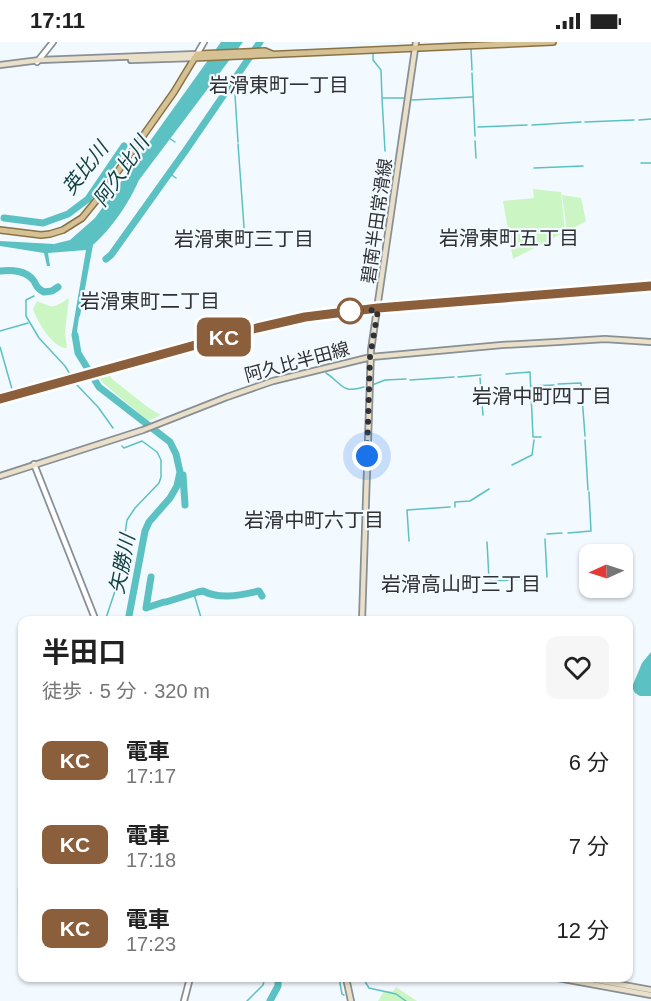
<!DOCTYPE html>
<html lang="ja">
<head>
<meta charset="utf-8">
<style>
  body { margin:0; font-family:Helvetica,"Noto Sans JP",sans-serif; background:#f6f6f6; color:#222; height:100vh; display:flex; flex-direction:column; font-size:22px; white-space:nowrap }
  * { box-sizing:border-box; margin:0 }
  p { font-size:20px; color:#767676 }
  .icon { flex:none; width:33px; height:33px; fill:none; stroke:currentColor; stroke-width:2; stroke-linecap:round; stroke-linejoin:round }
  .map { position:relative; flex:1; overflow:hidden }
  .sheet { position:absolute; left:18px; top:574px; width:615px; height:366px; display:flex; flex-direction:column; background:#fff; border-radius:12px; box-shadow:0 2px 4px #0004 }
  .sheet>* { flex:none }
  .badge { padding:0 12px; border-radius:9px; font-size:21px; line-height:39px }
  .needle { width:39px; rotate:267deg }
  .controls { position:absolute; left:579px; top:502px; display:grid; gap:12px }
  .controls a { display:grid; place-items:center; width:54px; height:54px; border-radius:12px; background:#fff; box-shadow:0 2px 4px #0004; font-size:30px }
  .you { position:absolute; width:30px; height:30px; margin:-15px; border:4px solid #fff; border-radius:50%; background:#1a73e8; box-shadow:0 0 0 9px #1a73e833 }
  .map>.badge { position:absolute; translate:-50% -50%; box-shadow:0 0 0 3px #fff }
  .round { display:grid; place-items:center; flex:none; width:63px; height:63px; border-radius:12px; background:#f6f6f6 }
  .head { display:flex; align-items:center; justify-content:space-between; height:102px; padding:0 24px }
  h1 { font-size:28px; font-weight:700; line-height:45px }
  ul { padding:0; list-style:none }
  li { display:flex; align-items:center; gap:18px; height:84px; padding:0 24px }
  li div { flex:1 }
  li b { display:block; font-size:22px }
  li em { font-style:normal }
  li .badge { min-width:66px; font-weight:700; text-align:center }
  .status { display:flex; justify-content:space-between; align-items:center; height:42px; padding:0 30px; background:#fff; direction:ltr }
  .status svg { height:16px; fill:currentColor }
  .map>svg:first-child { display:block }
  .green { fill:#cbf6c3 }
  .water { fill:#5cc1c2 }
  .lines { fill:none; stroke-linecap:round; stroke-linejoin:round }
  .stream { stroke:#5cc1c2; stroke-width:1.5 }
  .river { stroke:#5cc1c2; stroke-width:7 }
  .tertiary-casing { stroke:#899095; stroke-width:8 }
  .secondary-casing { stroke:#899095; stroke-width:8 }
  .primary-casing { stroke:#897344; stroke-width:8 }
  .tertiary { stroke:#fff; stroke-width:4.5 }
  .secondary { stroke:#eae0ca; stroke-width:4.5 }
  .primary { stroke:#d5c194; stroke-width:5 }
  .rail-casing { stroke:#6b6e72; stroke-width:4 }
  .rail { stroke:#f2f9ff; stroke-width:1.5; stroke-dasharray:4.5; stroke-linecap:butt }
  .line-casing { stroke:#fff; stroke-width:14 }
  .line { stroke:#8b5e3c; stroke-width:9 }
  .walk { stroke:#2f3133; stroke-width:6; stroke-dasharray:0 10.8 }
  .stop-dot { fill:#fff; stroke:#8b5e3c; stroke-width:3 }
  .labels { text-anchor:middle; stroke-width:4.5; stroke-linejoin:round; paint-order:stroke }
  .street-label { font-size:18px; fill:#2f3133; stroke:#f2f9ff }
  .neighbourhood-label { font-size:20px; fill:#2f3133; stroke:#f2f9ff }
  .water-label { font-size:20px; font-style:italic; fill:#144243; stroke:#f2f9ff }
</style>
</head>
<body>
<div class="status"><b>17:11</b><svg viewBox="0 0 49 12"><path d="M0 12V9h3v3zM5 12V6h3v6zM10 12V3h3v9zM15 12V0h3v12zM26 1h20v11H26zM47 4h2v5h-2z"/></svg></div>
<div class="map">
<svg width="651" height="959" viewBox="0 0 651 959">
  <rect width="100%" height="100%" fill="#f2f9ff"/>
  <path class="green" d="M533 147 561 150 565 190 513 217 503 159 534 156Z
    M562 153 581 156 586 179 567 190Z
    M69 256 65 290 67 306C53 307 37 279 33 267L37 259C54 266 52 267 69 256Z
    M109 332 112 337 149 366 161 373 148 379 103 341 98 334Z
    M22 843V918L18 901 17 846Z
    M396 945 417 959H378L384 949H393Z"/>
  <path class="water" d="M221 0H243L139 138C129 161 112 186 93 203L80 274 79 275 75 304 72 290 86 208 48 211 50 224H47L44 211 0 204V199L54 202 70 198 95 176Z
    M651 610V654H640L635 651 632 645 642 621Z"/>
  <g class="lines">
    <path class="stream" d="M471 7 472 28
      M373 11V18L381 28 382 56H405
      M472 31 475 94
      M232 41 235 45
      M238 47 235 53 238 100
      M382 56 385 109
      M412 58 472 55
      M639 78 651 77
      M585 80 634 78
      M532 83 581 80
      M478 85 527 83
      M169 96 175 100
      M475 99 476 116
      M238 102 245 199
      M641 121H651
      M534 126 583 124
      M169 131 176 136
      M34 254 26 258V274L39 296 65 324 76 342 98 365 113 386
      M0 289 28 281
      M0 305 12 347
      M326 331C343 342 341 352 364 345
      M506 332 530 330 533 395H541
      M458 335 481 333
      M480 336 483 373
      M410 338 454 335
      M558 342 581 341 585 394
      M372 343 385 338 406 337
      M531 344 554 343
      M0 351 7 349
      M585 398 588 448
      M512 423 532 413 534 398
      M455 465V460L470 459 489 447
      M568 491 591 489 589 450
      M547 492 562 491
      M545 497 547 535
      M409 499 407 468 450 465
      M487 500 489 537 492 539 525 537
      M150 536 146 565 164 560
      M167 559 194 552 202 579
      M105 579 118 540 127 478 135 466 159 441 161 435V418L157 410 142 399 124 406 122 404
      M339 936 342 952 344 953
      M363 936 369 946 396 952 406 959
      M247 959 263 943 265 936"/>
    <path class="river" d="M4 176 43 181 68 172 88 157 124 104
      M106 217 111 213 186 108 260 0
      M0 229C12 228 26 228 34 239 37 245 38 247 44 250L52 249 58 245
      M75 293 78 311 99 345 170 400 176 412 180 430 177 444 170 456 149 480 145 489 128 579
      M183 433 185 463
      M151 535 146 566 164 560
      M198 550 203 549C221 558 240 553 259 549L262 554
      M166 560 195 551
      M270 959 278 944V936"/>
    <g class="tertiary-casing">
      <path id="tertiary" d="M197 12 204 0
        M37 20 53 0
        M34 422 96 579
        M184 959 190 936"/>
    </g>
    <g class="secondary-casing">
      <path id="secondary" d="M131 18 194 16
        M0 23 40 18 197 12
        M0 434 143 388 227 355 273 339 371 315 502 303 557 300 605 297 651 300
        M362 579 371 308 416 0
        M346 936 351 959
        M558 936 651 953
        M585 936 651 948"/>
    </g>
    <g class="primary-casing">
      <path id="primary" d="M194 16 553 0
        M0 188 41 193 50 192 63 188 82 176 104 149 174 50 197 12 265 9 272 12"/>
    </g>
    <use href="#tertiary" class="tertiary"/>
    <use href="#secondary" class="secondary"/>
    <use href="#primary" class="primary"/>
    <g class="rail-casing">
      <path id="rail" d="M0 359 258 288 305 277 378 268 651 246"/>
    </g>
    <use href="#rail" class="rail"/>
  </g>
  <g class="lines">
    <g class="line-casing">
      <path id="line" d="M0 357 257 286 305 275 378 266 651 244"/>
    </g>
    <use href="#line" class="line"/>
    <path class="walk" d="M350 269 378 268 370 315 367 414"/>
  </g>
  <circle class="stop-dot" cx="350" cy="269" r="12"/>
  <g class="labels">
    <g class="street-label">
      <text transform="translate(377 179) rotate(-82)" y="6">碧南半田常滑線</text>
      <text transform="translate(297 320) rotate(-15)" y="6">阿久比半田線</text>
    </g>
    <g class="neighbourhood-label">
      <text x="279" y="50">岩滑東町一丁目</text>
      <text x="509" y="203">岩滑東町五丁目</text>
      <text x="244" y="204">岩滑東町三丁目</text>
      <text x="150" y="266">岩滑東町二丁目</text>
      <text x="542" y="361">岩滑中町四丁目</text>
      <text x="314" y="485">岩滑中町六丁目</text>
      <text x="461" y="549">岩滑高山町三丁目</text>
    </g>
    <g class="water-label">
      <text transform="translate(85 126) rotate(-52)" y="7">英比川</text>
      <text transform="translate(121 129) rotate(-55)" y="7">阿久比川</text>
      <text transform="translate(122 522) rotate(-79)" y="7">矢勝川</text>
    </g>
  </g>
</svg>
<div class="controls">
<a><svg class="needle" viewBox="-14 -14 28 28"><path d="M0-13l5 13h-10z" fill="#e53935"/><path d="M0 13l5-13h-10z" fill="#767676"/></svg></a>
</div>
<div class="you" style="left:367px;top:414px"></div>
<b class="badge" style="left:224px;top:295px;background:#8b5e3c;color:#fff">KC</b>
<section class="sheet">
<div class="head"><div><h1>半田口</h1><p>徒歩 · 5 分 · 320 m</p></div><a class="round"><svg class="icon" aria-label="heart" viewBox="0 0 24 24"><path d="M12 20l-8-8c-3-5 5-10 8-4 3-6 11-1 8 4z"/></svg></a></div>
<ul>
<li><span class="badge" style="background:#8b5e3c;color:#fff">KC</span><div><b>電車</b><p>17:17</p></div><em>6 分</em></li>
<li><span class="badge" style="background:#8b5e3c;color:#fff">KC</span><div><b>電車</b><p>17:18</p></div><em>7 分</em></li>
<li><span class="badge" style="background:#8b5e3c;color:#fff">KC</span><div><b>電車</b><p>17:23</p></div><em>12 分</em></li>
</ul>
</section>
</div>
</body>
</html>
